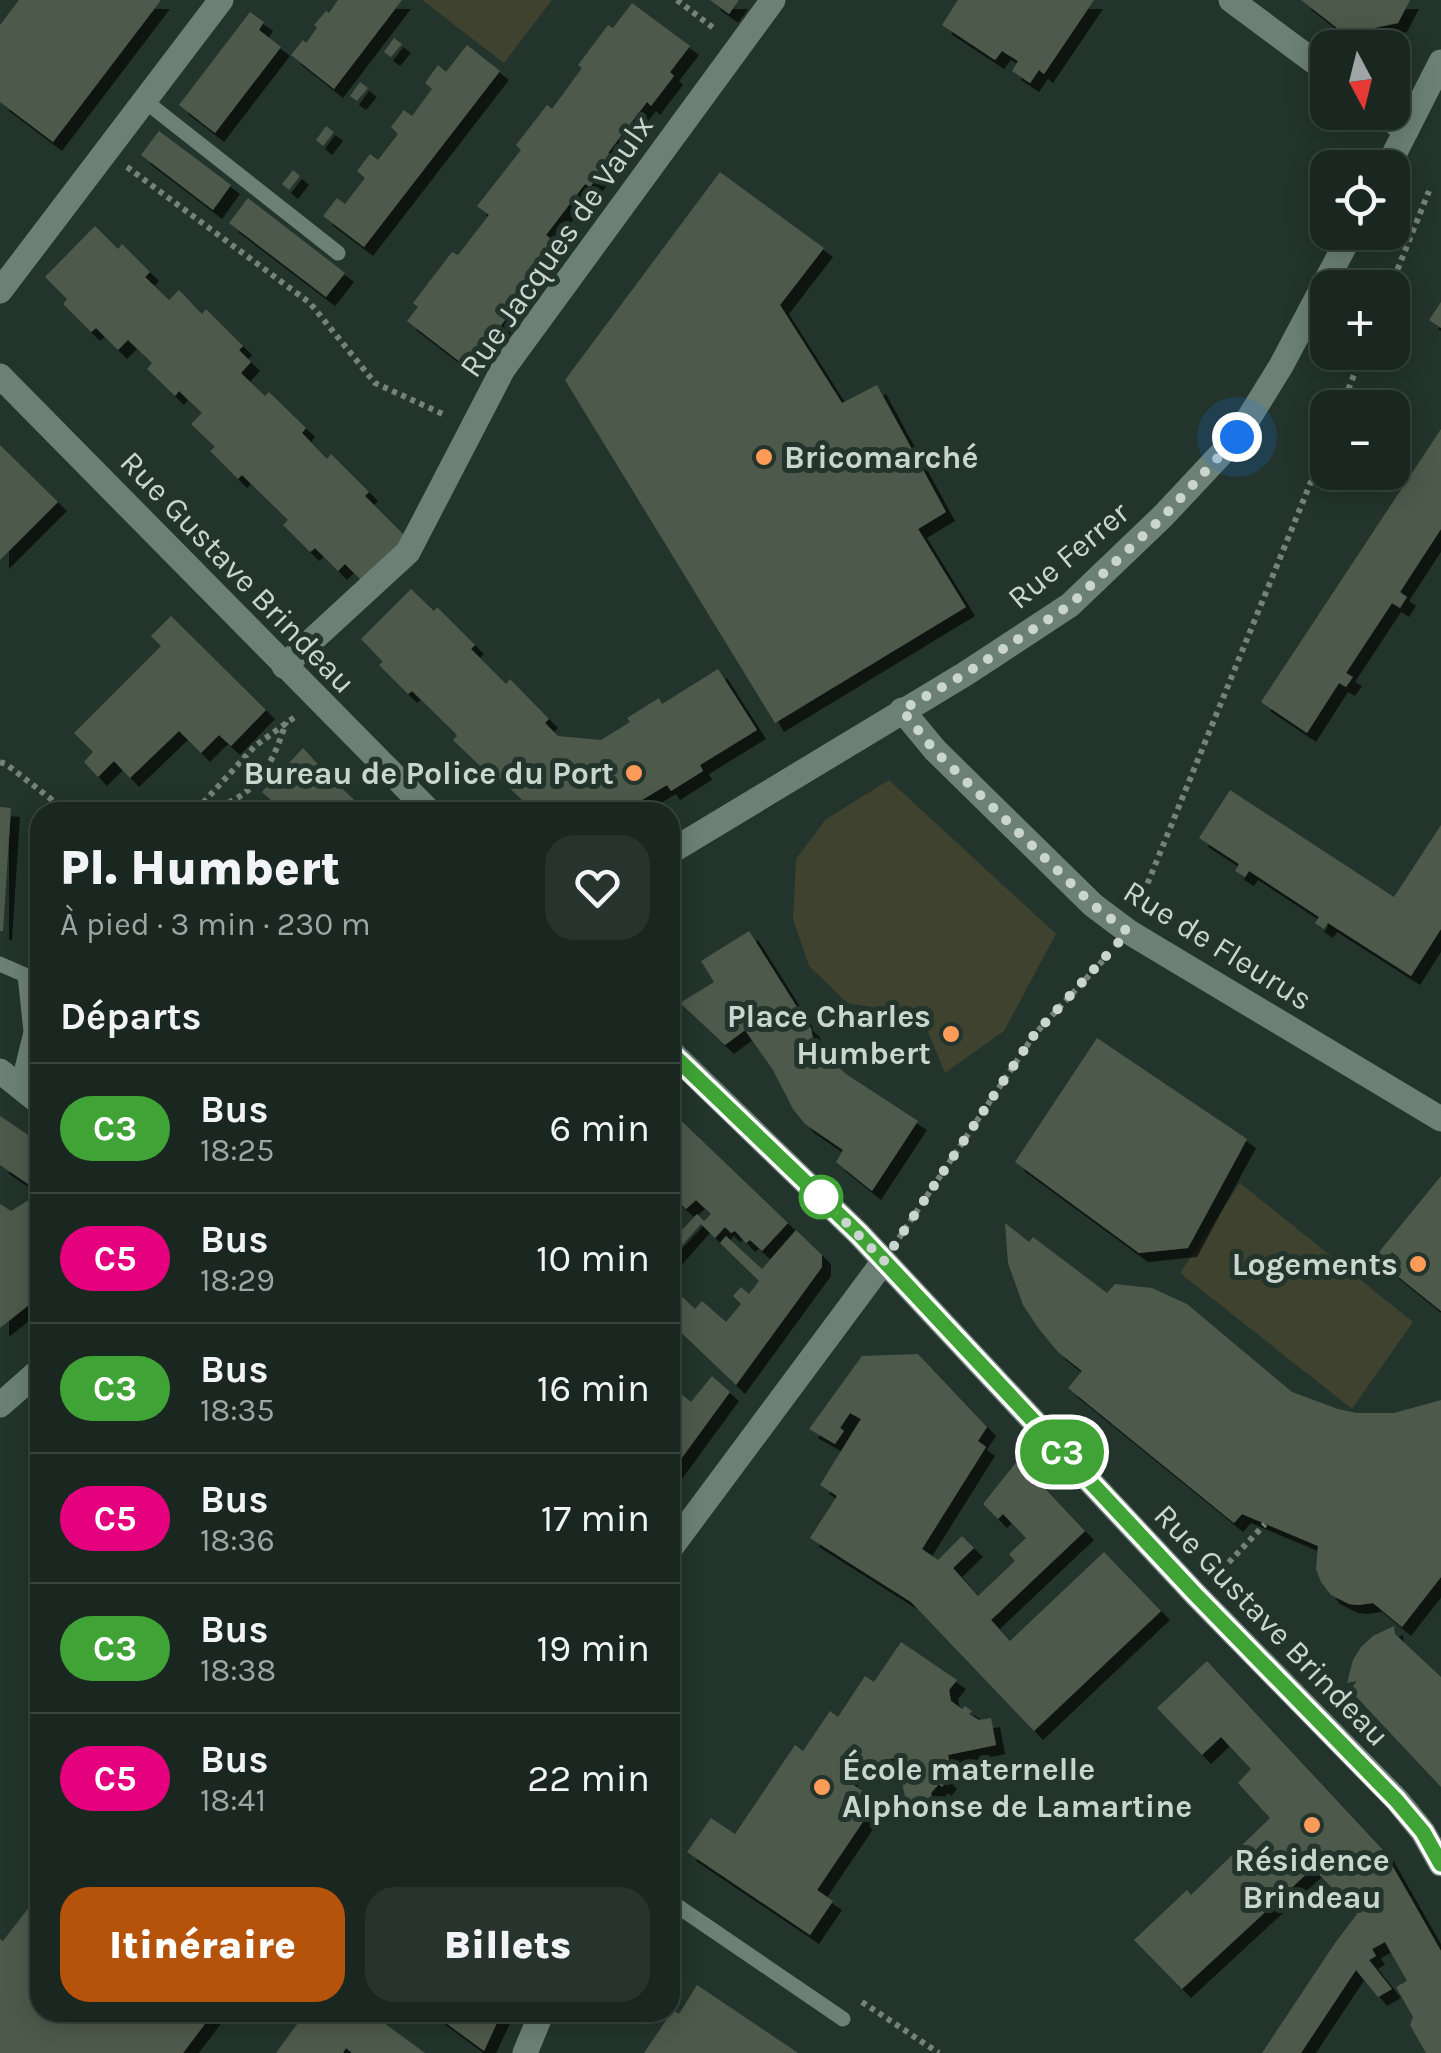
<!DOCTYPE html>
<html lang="fr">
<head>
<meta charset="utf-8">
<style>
  body { margin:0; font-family:Karla,sans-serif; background:#27332d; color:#f1f3f6; height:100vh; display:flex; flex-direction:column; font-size:38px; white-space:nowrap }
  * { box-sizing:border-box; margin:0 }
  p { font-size:32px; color:#9fa5a5 }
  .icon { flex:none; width:55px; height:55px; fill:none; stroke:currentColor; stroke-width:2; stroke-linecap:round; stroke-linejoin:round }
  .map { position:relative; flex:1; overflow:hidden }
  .drawer { position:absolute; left:30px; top:802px; width:650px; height:1220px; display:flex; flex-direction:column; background:#1a2720; border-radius:30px; box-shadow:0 5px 25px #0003,0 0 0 2px #38443e }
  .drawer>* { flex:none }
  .badge { padding:0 20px; border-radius:32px; font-size:35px; line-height:65px }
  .needle { width:65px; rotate:173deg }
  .buttons { position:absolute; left:1310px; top:30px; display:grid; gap:20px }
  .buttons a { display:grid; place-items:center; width:100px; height:100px; border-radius:20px; background:#1a2720; box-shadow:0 5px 25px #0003,0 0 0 2px #38443e; font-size:50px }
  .you { position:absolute; width:50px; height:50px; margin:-25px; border:8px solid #fff; border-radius:50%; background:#1a73e8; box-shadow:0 0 0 15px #1a73e833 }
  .map>.badge { position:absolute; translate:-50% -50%; box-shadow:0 0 0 5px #fff }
  h2 { padding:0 30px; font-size:38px; line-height:90px }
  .round { display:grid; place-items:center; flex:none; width:105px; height:105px; border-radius:30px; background:#27332d }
  .head { display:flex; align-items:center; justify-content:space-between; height:170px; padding:0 30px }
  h1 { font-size:48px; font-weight:800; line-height:75px }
  .action { display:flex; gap:20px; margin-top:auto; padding:20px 30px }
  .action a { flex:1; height:115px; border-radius:30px; background:#b45309; color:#fff; font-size:40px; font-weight:800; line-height:115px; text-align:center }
  .action a+a { background:#27332d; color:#f1f3f6 }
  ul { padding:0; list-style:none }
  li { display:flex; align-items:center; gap:30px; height:130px; padding:0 30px; border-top:2px solid #38443e }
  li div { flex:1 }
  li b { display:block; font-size:38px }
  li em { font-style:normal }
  li .badge { min-width:110px; font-weight:700; text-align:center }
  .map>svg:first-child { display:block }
  .green { fill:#3e422f }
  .building { fill:#4d5a4b; filter:url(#shadow) }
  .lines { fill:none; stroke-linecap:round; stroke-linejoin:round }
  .path { stroke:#74827b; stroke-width:6; stroke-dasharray:5 5; stroke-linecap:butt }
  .service { stroke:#6c8076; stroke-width:15 }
  .minor { stroke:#6c8076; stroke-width:25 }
  .tertiary { stroke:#6c8076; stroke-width:25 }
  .line-casing { stroke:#fff; stroke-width:22 }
  .line { stroke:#3fa435; stroke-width:15 }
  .walk { stroke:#cad5cf; stroke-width:10; stroke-dasharray:0 18 }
  .poi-dot { fill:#ff9b59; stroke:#22342b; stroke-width:4 }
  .stop-dot { fill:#fff; stroke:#3fa435; stroke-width:5 }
  .labels { text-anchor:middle; stroke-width:10; stroke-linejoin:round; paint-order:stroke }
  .street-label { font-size:32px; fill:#cad5cf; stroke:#22342b }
  .poi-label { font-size:32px; font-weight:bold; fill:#cad5cf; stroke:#22342b; text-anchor:end }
</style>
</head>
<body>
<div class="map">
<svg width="1441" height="2053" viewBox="0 0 1441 2053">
  <defs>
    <filter id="shadow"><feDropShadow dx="9" dy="9" stdDeviation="0" flood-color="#0009"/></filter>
  </defs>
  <rect width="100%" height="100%" fill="#22342b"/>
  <path class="green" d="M422 0H552L504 63Z
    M889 780 1056 934 1004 1031 945 1073 923 1020 898 1012 847 1003 809 966 793 919 796 859 826 819Z
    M1240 1183 1413 1322 1352 1409 1180 1273Z"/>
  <path class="building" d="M19 0H161L53 142 0 102V25Z
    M338 0H402L334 89 291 55 303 40 306 43 317 28 314 25 326 11 329 13Z
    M710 0H739L729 14Z
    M958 0H1094L1044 74 1039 70 1030 83 1012 71 1018 61 1002 51 995 60 942 25Z
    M1301 0H1410L1398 23 1345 34Z
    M632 3 690 46 670 72 674 76 651 106 647 102 608 153 613 157 590 187 585 184 546 235 556 243 506 309 511 312 488 343 484 339 464 365 407 321 418 307 413 303 452 252 458 255 489 215 477 206 521 150 516 145 547 105 552 109 582 68 578 65 608 25 613 28Z
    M250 12 264 22 259 30 281 47 215 133 179 105Z
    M394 38 402 44 391 57 384 52Z
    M467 45 500 71 364 247 323 216 337 198 345 204 365 178 357 171 370 154 378 160 398 134 391 127 404 110 412 116 432 89 425 83 438 65 446 72Z
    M360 82 368 88 357 101 350 96Z
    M326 126 334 132 323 146 316 140Z
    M159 131 231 185 213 210 141 155Z
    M293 170 300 176 289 190 282 184Z
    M720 172 824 248 780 305 842 403 877 385 946 512 918 529 966 607 775 723 565 380Z
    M248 198 345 273 326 297 229 223Z
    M95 226 118 249 122 244 150 272 145 277 169 300 179 290 202 314 206 309 243 346 239 350 251 362 241 373 265 396 269 392 306 428 302 433 327 459 331 454 369 492 365 496 409 540 365 584 345 564 338 571 315 548 310 552 283 525 288 520 242 475 238 479 210 451 215 447 191 424 202 413 179 391 175 396 147 369 152 363 128 340 118 350 96 328 91 332 63 304 67 299 45 277Z
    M1441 302V328L1429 320Z
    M1441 429V529L1400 592 1407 597 1400 608 1392 603 1346 673 1353 677 1346 687 1339 683 1307 733 1261 702Z
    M0 445 58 502 0 560Z
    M411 589 434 611 437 607 475 645 471 649 506 684 510 679 549 719 545 723 558 736 601 740 630 722 627 718 659 698 662 704 718 669 757 730 700 765 703 771 671 791 667 785 622 812H552V809L526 804 485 764 481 767 453 740 457 736 455 733 412 691 408 694 379 665 383 662 361 639Z
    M171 616 266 710 231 746 219 735 201 753 179 731 130 778 114 761 98 777 84 762 93 752 74 733 161 646 151 636Z
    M303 748 331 778 367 812H284L262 792Z
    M1230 790 1394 897 1441 825V929L1411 976 1328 923 1324 929 1315 923 1319 917 1249 871 1245 877 1235 871 1239 864 1199 838Z
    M0 807 11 808 3 931H0Z
    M749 931 802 1015 804 1022 811 1028 813 1039 809 1044 815 1055 822 1051 846 1074 918 1121 872 1191 836 1162 843 1150 805 1124 793 1109 773 1070 745 1030 725 1045 680 1003 714 982 701 961Z
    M1097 1038 1247 1139 1188 1248 1139 1253 1015 1162Z
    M670 1110 788 1223 762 1251 750 1240 746 1243 735 1231 731 1233 725 1227 715 1238 701 1224 670 1259V1243L697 1214 704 1221 711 1214 696 1200 686 1209 674 1198 670 1202Z
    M0 1116 40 1143V1192L0 1165Z
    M1441 1176V1311L1390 1270 1399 1258 1392 1252 1383 1263 1375 1257Z
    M40 1193V1296L0 1328V1204L11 1211Z
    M1005 1223 1029 1242 1033 1237 1107 1293 1115 1284 1152 1288 1187 1304 1292 1392 1338 1409 1357 1413H1394L1441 1400V1577L1402 1627 1373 1603 1358 1605 1349 1604 1331 1595 1321 1582 1316 1569 1318 1546 1242 1514 1234 1523 1068 1388 1082 1371 1058 1352 1039 1329 1023 1305 1008 1263Z
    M796 1230 822 1255V1267L736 1385 670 1322V1285L695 1309 702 1301 726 1322 741 1304 733 1296 741 1287 749 1294 759 1281 720 1243 726 1236 762 1269Z
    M918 1354 987 1427 978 1441 986 1447 922 1549 938 1560 962 1536 974 1548 953 1568 978 1596 1015 1561 1009 1554 1026 1538 1003 1514 998 1519 983 1504 1018 1460 1085 1531 991 1620 1010 1641 1104 1552 1161 1611 1034 1731 911 1602 810 1538 837 1496 820 1485 861 1419 850 1413 840 1428 844 1431 835 1444 809 1429 862 1356Z
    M712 1376 730 1392 670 1474V1385L691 1402Z
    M1394 1626 1395 1634 1441 1677V1787L1350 1690 1357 1681 1347 1683 1353 1660 1361 1647 1373 1636Z
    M901 1642 957 1680 949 1690 951 1701 962 1709 965 1706 972 1711 969 1714 979 1720 991 1718 996 1745 948 1755 951 1769 945 1777 948 1780 942 1787 939 1784 931 1793 934 1806 908 1811 897 1758 890 1759 877 1774 861 1763 846 1780 877 1801 817 1890 833 1901 810 1935 687 1852 711 1818 735 1834 795 1745 803 1751 830 1711 838 1717 865 1676 874 1682Z
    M1207 1661 1384 1851 1441 1951V2053H1426L1410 2025 1413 2017 1396 1987 1407 1981 1385 1942 1372 1949 1376 1956 1369 1960 1392 1989 1378 1997 1356 1970 1301 2053H1262L1335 1943 1357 1914 1313 1868 1182 1989 1134 1940 1187 1890 1191 1895 1270 1818 1238 1783 1251 1769 1221 1737 1202 1755 1157 1708Z
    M40 1893V2012H214L183 2053H0V1939L3 1941Z
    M697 1985 798 2053H644L673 2010 679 2014Z
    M306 2012H369L425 2053H352L346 2048 343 2053H276Z
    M431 2012H502L484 2051Z"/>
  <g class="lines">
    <path class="path" d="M677 0 716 30
      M127 167 310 303 375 383 445 415
      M1390 288 1429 191
      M1341 408 1363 352
      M0 762 6 764 51 799 58 812
      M200 812 202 804 255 746 296 716
      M200 812C253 801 271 770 286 722
      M1140 902 1328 440
      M899 1238 1034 1035 1108 955
      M1215 1577 1265 1524
      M862 2002 939 2053"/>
    <path class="service" d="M145 101 338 253
      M0 964 25 975 31 1032 18 1085
      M670 1901 843 2019"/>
    <path class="minor" d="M1231 0 1328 72
      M1381 112 1406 131
      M0 291 221 0
      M284 666 408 552 503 369 773 0
      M902 710 935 750 1093 905 1129 932 1441 1119
      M0 1071 40 1103
      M670 1549 884 1261
      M525 2053 542 2012"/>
    <path class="tertiary" d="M1387 168 1441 62
      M0 376 430 812
      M670 852 965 674 1070 605 1163 516 1237 437 1281 366 1352 232
      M670 1051 859 1234 1196 1595 1397 1800 1423 1832 1441 1864
      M0 1405 40 1370"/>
  </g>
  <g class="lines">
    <g class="line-casing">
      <path id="line" d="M670 1052 859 1234 1196 1595 1396 1800 1423 1832 1441 1864"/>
    </g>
    <use href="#line" class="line"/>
    <path class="walk" d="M821 1197 884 1261 1034 1035 1128 932 1093 905 934 750 902 710 965 674 1070 605 1164 516 1237 437"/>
  </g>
  <g class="poi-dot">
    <circle cx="764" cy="457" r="10"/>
    <circle cx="634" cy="773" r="10"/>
    <circle cx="951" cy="1034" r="10"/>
    <circle cx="1418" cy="1264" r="10"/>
    <circle cx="822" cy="1787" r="10"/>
    <circle cx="1312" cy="1825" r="10"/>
  </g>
  <circle class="stop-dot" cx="821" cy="1197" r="20"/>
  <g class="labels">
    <g class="street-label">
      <text transform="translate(556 246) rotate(-55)" y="11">Rue Jacques de Vaulx</text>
      <text transform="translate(1068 555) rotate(-40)" y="11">Rue Ferrer</text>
      <text transform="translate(238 572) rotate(46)" y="11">Rue Gustave Brindeau</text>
      <text transform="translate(1218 945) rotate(32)" y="11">Rue de Fleurus</text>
      <text transform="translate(1272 1625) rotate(46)" y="11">Rue Gustave Brindeau</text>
    </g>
    <g class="poi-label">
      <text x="784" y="468" text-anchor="start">Bricomarché</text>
      <text x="614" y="784">Bureau de Police du Port</text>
      <text x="931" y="1027">Place Charles<tspan x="931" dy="37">Humbert</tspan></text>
      <text x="1398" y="1275">Logements</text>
      <text x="842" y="1780" text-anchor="start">École maternelle<tspan x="842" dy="37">Alphonse de Lamartine</tspan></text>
      <text x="1312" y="1871" text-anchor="middle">Résidence<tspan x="1312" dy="37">Brindeau</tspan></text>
    </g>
  </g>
</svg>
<div class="buttons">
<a><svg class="needle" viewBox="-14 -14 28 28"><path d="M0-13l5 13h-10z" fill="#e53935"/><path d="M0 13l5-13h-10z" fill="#9fa5a5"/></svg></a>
<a><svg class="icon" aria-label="locate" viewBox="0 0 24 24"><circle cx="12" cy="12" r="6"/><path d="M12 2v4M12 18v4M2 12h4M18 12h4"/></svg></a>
<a>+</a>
<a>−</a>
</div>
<div class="you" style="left:1237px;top:437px"></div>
<b class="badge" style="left:1062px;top:1452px;background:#3fa435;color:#fff">C3</b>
<section class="drawer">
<div class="head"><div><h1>Pl. Humbert</h1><p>À pied · 3 min · 230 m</p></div><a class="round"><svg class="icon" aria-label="heart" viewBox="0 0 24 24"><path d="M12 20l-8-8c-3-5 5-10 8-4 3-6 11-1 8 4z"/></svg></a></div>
<h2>Départs</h2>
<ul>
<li><span class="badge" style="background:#3fa435;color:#fff">C3</span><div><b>Bus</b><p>18:25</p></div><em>6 min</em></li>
<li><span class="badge" style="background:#e5007d;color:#fff">C5</span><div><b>Bus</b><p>18:29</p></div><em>10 min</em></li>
<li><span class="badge" style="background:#3fa435;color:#fff">C3</span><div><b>Bus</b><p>18:35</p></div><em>16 min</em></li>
<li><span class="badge" style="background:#e5007d;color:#fff">C5</span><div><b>Bus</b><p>18:36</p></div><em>17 min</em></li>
<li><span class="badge" style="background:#3fa435;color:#fff">C3</span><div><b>Bus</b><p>18:38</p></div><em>19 min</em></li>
<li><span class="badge" style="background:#e5007d;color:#fff">C5</span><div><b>Bus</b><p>18:41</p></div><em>22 min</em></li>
</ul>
<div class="action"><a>Itinéraire</a><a>Billets</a></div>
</section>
</div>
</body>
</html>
